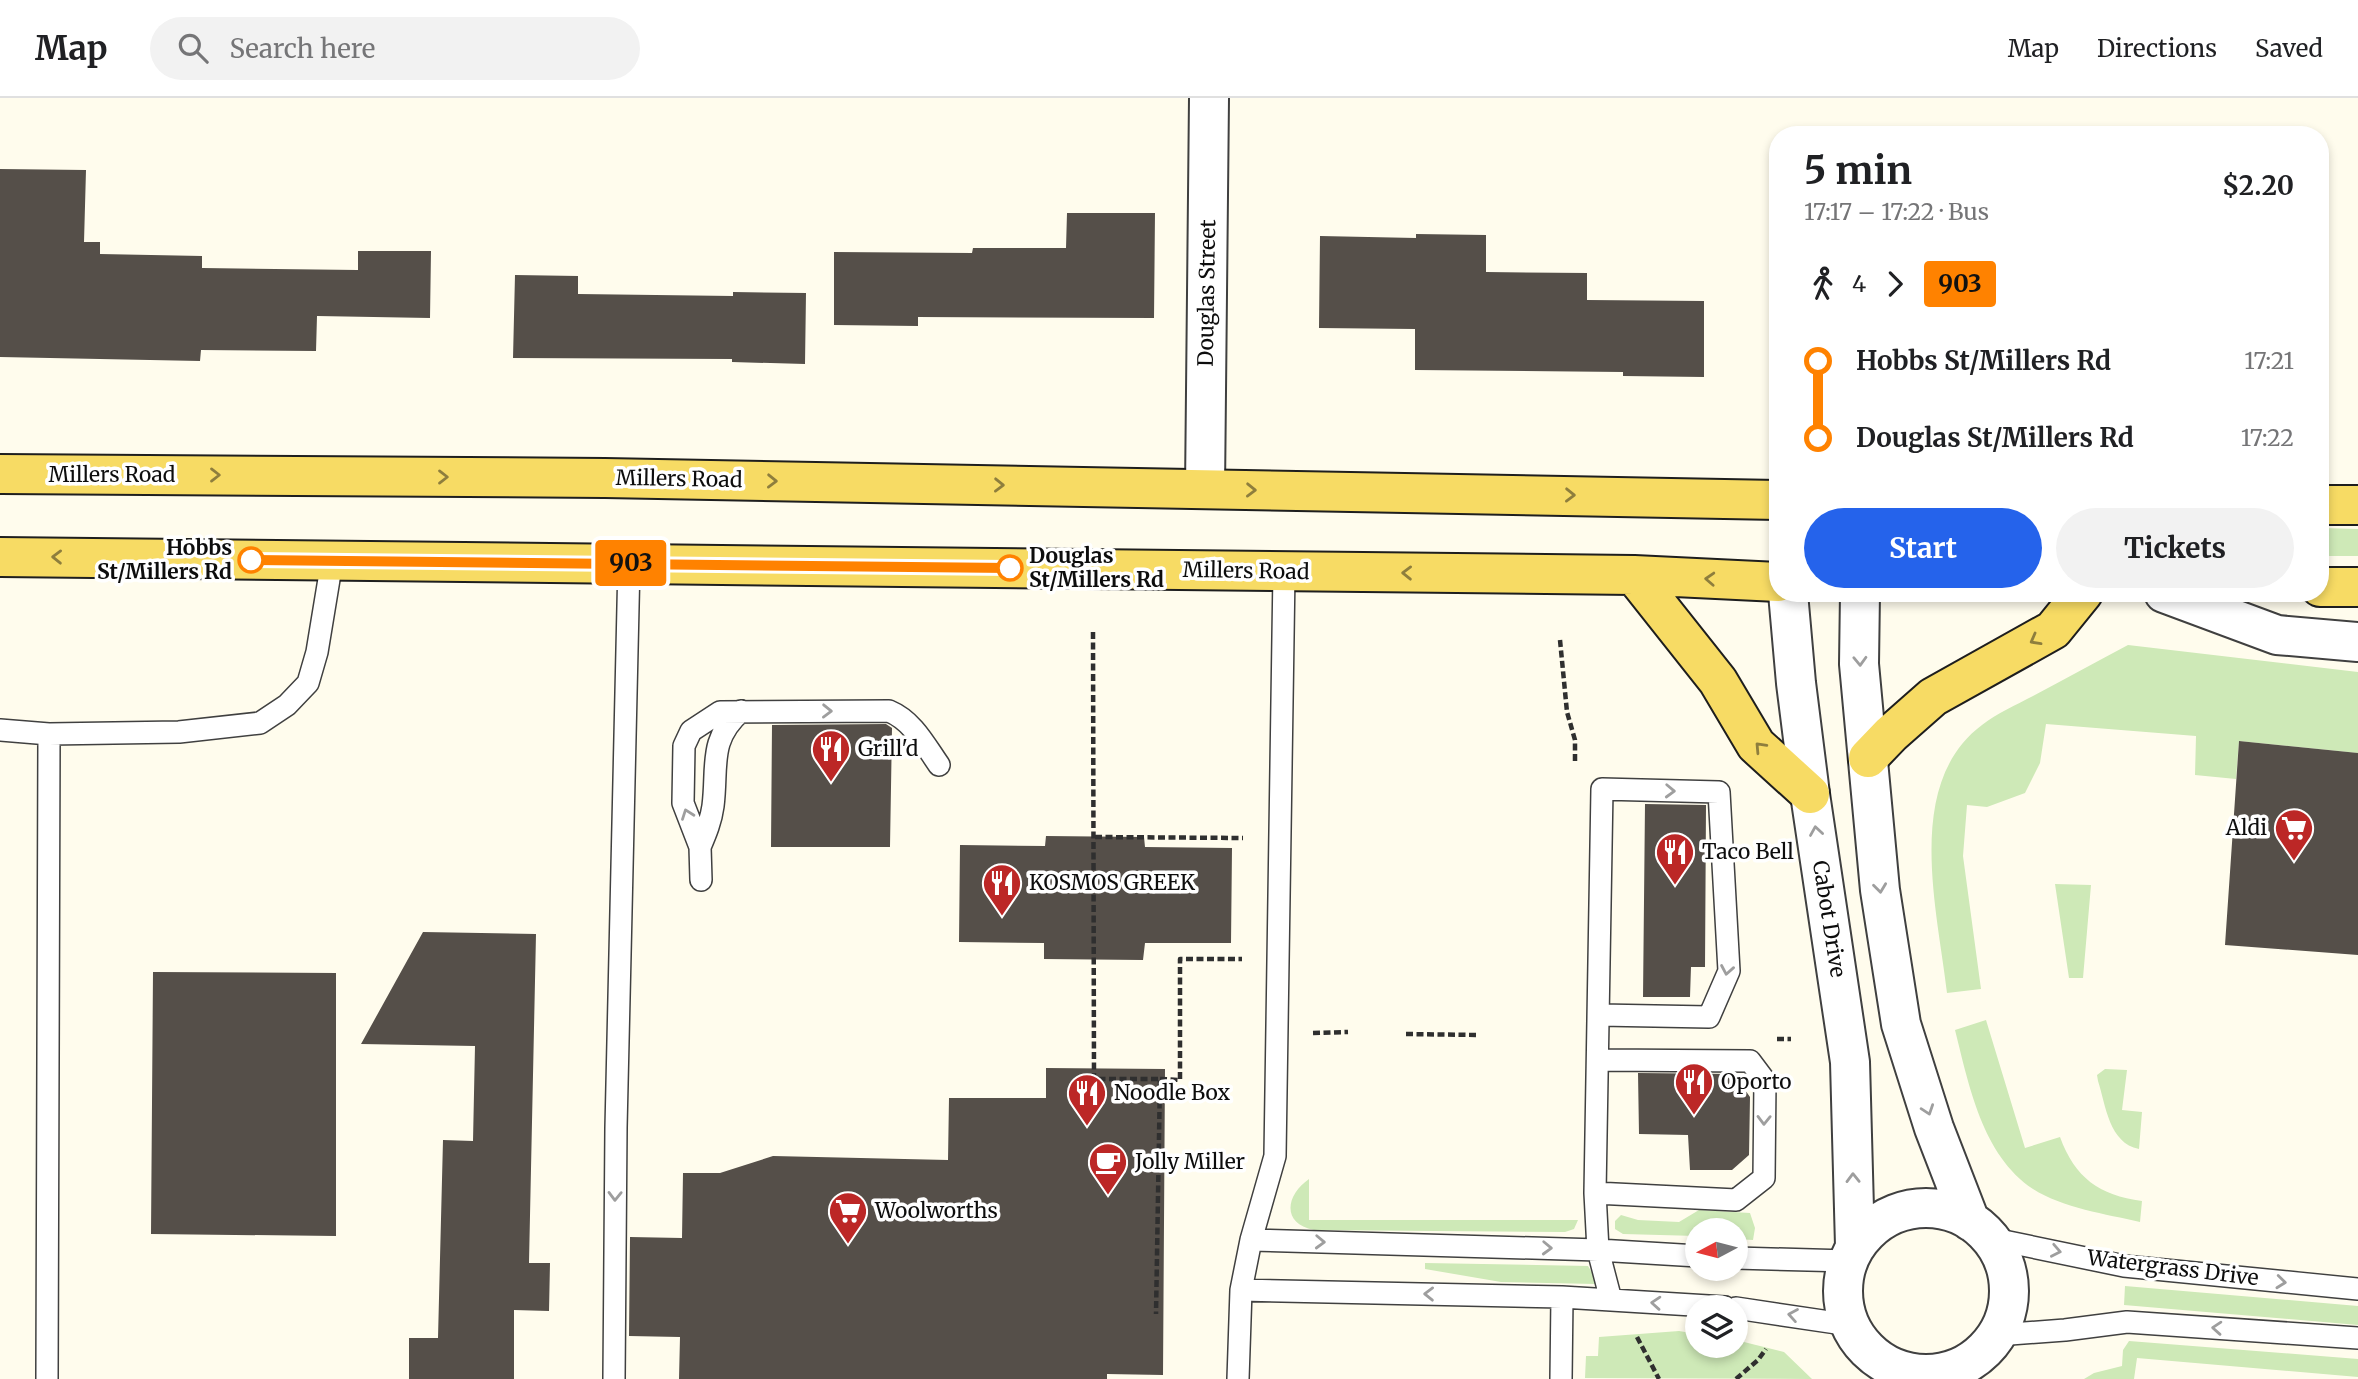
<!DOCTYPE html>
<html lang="en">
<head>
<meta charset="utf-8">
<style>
  body { margin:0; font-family:Merriweather,serif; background:#f2f2f2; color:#202124; height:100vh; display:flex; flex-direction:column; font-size:26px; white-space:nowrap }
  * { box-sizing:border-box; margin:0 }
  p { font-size:23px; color:#757577 }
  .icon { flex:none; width:38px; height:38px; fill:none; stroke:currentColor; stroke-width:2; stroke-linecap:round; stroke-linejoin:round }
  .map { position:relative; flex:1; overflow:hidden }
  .sheet { position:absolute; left:1769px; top:28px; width:560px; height:476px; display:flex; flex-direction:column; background:#fff; border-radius:28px; box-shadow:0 4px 10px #0003 }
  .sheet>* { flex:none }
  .badge { padding:0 14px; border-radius:5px; font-size:24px; line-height:46px }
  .needle { width:46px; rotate:263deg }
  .buttons { position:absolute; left:1685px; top:1120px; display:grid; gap:14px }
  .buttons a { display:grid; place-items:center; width:63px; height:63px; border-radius:50%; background:#fff; box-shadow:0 4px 10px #0003; font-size:35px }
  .map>.badge { position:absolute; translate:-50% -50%; box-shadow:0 0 0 4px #fff }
  .legs { display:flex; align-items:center; gap:10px; height:77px; padding:0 35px; font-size:23px }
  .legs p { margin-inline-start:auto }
  .summary { display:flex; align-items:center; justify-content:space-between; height:119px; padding:0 35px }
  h1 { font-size:38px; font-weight:700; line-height:52px }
  .cta { display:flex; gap:14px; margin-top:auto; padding:14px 35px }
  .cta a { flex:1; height:80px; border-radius:42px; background:#2563eb; color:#fff; font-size:28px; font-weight:700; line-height:80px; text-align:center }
  .cta a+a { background:#f2f2f2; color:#202124 }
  ul { padding:0 35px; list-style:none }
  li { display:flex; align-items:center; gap:24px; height:77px; font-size:26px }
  li i { display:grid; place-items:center; width:10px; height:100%; margin:0 9px; background:currentColor }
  li i::after { content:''; width:18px; height:18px; margin:-9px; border:5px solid; border-radius:50%; background:#fff }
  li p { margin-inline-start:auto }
  li:first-child i { background:linear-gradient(#0000 50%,currentColor 0) }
  li:last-child i { background:linear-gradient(currentColor 50%,#0000 0) }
  header { display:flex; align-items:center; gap:42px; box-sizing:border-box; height:98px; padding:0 35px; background:#fff; border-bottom:2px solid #e0e0e0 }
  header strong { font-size:33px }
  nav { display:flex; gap:38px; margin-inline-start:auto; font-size:24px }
  .search { width:490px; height:63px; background:#f2f2f2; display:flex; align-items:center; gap:18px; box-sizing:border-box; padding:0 24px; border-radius:38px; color:#757577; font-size:26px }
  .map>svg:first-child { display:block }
  .green { fill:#cee9b7 }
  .building { fill:#554f49 }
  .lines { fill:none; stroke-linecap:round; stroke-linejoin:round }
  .service-casing { stroke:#404040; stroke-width:24 }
  .minor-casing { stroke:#404040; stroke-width:42 }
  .primary-casing { stroke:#1e1e1e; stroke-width:42 }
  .path { stroke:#2f2f2f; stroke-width:4.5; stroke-dasharray:7 3.5; stroke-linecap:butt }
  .service { stroke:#fff; stroke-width:21 }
  .minor { stroke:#fff; stroke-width:38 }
  .primary { stroke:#f7db64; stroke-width:38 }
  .oneway { stroke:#8e7e3d }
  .oneway2 { stroke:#9e9e9e }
  .line-1-casing { stroke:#fff; stroke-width:16 }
  .line-1 { stroke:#ff8200; stroke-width:10 }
  .stop-1-dot { fill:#fff; stroke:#ff8200; stroke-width:3.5 }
  .labels { text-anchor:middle; stroke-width:7; stroke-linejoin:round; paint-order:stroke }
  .street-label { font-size:21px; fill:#0d0d0d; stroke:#fff }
  .stop-label { font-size:21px; font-weight:bold; fill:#0d0d0d; stroke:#fff; text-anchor:end }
  .poi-label { font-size:21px; fill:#0d0d0d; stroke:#fff; text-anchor:start }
</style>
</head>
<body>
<header>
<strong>Map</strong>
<div class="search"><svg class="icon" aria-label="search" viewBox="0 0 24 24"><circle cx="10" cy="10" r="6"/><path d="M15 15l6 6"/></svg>Search here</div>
<nav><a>Map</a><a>Directions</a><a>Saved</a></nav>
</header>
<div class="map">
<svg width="2358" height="1281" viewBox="0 0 2358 1281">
  <rect width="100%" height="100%" fill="#fffced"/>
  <path class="green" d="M2321 430 2358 431V458H2321Z
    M2128 547 2358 574V655L2239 643 2236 681 2195 677 2196 638 2046 626 2040 665 2025 695 1987 709 1967 707 1963 758 1981 891 1947 895C1938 813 1903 686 1982 627 1997 615 2016 607 2033 598 2065 581 2096 564 2128 547Z
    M2055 786 2091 787 2083 880H2069Z
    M1986 922 2025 1050 2060 1039C2075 1080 2099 1097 2142 1103L2140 1124C2106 1116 2063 1110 2033 1091 1982 1057 1969 987 1955 932Z
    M2105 971 2127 972 2122 1012 2142 1014 2139 1051C2109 1045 2106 1008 2098 983L2097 977Z
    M1309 1081V1122H1578L1574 1131 1565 1134 1314 1132C1281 1125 1286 1097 1309 1081Z
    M1699 1112 1750 1115 1755 1130 1753 1142 1736 1141V1132H1698L1697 1138 1623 1136 1615 1131V1123L1621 1117 1638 1122 1679 1124Z
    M1425 1165 1588 1168 1596 1181 1595 1186 1501 1184 1425 1171Z
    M2125 1188 2358 1208V1227L2124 1207Z
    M1679 1233 1697 1236 1698 1248H1736V1242L1784 1254 1812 1281 1585 1280 1586 1258H1598L1599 1239Z
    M2129 1243 2358 1261V1279L2137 1260 2134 1281H2084L2094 1275 2122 1268 2123 1252Z"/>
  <path class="building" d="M0 71 86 72 84 144H100V156L202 158V170L358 172V153H431L430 220 317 218 316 253 201 252 200 263 0 259Z
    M1067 115H1155L1154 220 918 219V228L834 227V154L972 155 973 150H1066Z
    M1416 136 1486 137V174L1587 175V202L1704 203V279L1623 278V274L1415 272V231L1319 230 1320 138 1416 140Z
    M515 177 578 178V196L733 198V194L806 195 805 266 732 264V261L513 260Z
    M886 626 892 630 890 749H771L772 627Z
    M2239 643 2358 655V857L2225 847Z
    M1645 706 1706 707 1705 869H1691L1690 899H1643Z
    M1046 738 1144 739 1145 749 1232 750 1231 845H1145L1143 862 1044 861V845L959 844 960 747 1045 748Z
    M423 834 536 836 529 1165H550L549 1213 514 1212V1281H409V1240H438L443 1042 473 1043 475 948 361 946Z
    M153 874 336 875V1138L151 1136Z
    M1046 970 1165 971 1163 1277 1107 1276V1281H679L680 1239 629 1238 630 1139 682 1140 683 1075H720L773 1058 948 1062 949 1000H1046Z
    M1638 975 1734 976 1750 999 1749 1057 1732 1072H1690L1688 1037 1639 1036Z"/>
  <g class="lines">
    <g class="service-casing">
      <path id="service" d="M0 632 49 636 179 634 260 625 287 607 308 585 317 554 332 463
        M700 749C706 735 711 723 713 708 718 669 708 642 741 613
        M701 782 700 749 683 705 684 648 691 633 720 614 889 613C913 623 925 647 939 667
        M1600 917 1709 919 1729 873 1719 694 1602 691 1595 1095 1598 1152 1611 1202
        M1595 1095 1736 1102 1764 1080 1765 983 1750 963 1599 962
        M1989 1140 2124 1168 2358 1191
        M1251 1142 1598 1152 1698 1158
        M1736 1160 1848 1163
        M1241 1192 1562 1199 1725 1209
        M1736 1210 1850 1227
        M1997 1237 2065 1232 2127 1224 2358 1240
        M47 1281 49 636
        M614 1281 616 1030 629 465
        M1238 1281 1241 1192 1251 1142 1275 1058 1284 474
        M1561 1281 1562 1199"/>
    </g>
    <g class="minor-casing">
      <path id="minor" d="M1205 391 1209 0
        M1788 495 1796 585 1810 696 1850 964 1855 1148
        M1860 495 1859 566 1880 792 1901 926 1934 1030 1970 1123
        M2164 495 2277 537 2358 544
        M1843 1193a83 83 0 1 1 166 0a83 83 0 1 1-166 0Z"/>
    </g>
    <g class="primary-casing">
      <path id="primary" d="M0 376 605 380 1778 402
        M2320 407H2358
        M0 459 1634 477 1778 484
        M1634 477 1718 583 1756 647 1810 696
        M2320 489H2358
        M1868 660 1891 636 1933 599 2053 532 2083 495"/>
    </g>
    <path class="path" d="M1093 534 1094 981H1160L1156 1216
      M1560 542 1567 614 1575 642V666
      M1095 739 1243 740
      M1313 935 1348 934
      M1406 936 1478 937
      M1777 941H1791
      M1160 981 1180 982V861H1242
      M1637 1239 1659 1281
      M1736 1281 1758 1262 1766 1251"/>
    <use href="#service" class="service"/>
    <use href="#minor" class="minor"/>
    <use href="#primary" class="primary"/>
  </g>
  <defs><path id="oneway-chevron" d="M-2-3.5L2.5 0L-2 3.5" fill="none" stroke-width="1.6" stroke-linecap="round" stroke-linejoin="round" transform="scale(1.75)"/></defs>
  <g class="oneway">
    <use href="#oneway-chevron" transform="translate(215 377)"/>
    <use href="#oneway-chevron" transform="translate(443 379)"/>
    <use href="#oneway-chevron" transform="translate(772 383) rotate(1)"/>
    <use href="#oneway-chevron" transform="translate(999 387) rotate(1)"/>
    <use href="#oneway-chevron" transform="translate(1251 392) rotate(1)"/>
    <use href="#oneway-chevron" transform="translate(1570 397) rotate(1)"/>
    <use href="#oneway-chevron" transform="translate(57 459) rotate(-179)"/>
    <use href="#oneway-chevron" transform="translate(1407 475) rotate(-179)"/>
    <use href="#oneway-chevron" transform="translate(1710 481) rotate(-177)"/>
    <use href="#oneway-chevron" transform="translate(2035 542) rotate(151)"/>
    <use href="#oneway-chevron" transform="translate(1760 649) rotate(-133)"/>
  </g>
  <g class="oneway2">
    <use href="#oneway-chevron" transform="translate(1860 563) rotate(88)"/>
    <use href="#oneway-chevron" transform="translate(827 613) rotate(1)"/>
    <use href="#oneway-chevron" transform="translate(1670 693) rotate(2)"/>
    <use href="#oneway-chevron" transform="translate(687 716) rotate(-110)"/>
    <use href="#oneway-chevron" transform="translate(1816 733) rotate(-99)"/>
    <use href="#oneway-chevron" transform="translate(1880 790) rotate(83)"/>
    <use href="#oneway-chevron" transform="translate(1727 872) rotate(100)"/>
    <use href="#oneway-chevron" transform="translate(1928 1012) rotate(71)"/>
    <use href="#oneway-chevron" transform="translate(1764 1022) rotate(91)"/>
    <use href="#oneway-chevron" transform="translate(1853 1080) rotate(-91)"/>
    <use href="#oneway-chevron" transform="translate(615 1098) rotate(91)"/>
    <use href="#oneway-chevron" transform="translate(1320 1144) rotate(2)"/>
    <use href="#oneway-chevron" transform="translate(1547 1150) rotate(2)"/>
    <use href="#oneway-chevron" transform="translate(2056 1153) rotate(11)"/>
    <use href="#oneway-chevron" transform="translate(2281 1184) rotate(6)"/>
    <use href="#oneway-chevron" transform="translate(1429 1196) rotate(-179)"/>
    <use href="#oneway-chevron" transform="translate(1656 1205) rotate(-176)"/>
    <use href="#oneway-chevron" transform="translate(1793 1217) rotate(-170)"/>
    <use href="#oneway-chevron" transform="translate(2217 1230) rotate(-176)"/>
  </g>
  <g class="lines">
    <g class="line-1-casing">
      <path id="line-1" d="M251 462 1010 470"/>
    </g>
    <use href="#line-1" class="line-1"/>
  </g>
  <defs>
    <g id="restaurant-pin" transform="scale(2.0125)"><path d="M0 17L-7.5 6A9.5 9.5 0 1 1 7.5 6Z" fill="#bc2726" stroke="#fff"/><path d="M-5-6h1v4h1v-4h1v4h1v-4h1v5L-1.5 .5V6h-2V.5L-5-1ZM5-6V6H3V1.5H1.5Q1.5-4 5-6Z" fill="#fff"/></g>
    <g id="supermarket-pin" transform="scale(2.0125)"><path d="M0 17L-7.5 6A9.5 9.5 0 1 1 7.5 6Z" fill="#bc2726" stroke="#fff"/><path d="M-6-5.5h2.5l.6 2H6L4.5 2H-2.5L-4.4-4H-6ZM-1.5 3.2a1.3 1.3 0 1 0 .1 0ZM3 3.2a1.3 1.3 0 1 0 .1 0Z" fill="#fff"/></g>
    <g id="cafe-pin" transform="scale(2.0125)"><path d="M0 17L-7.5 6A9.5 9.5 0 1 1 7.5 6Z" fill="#bc2726" stroke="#fff"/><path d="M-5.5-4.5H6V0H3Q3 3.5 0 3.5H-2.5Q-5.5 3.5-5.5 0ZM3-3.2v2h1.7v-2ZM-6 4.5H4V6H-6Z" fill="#fff"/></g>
  </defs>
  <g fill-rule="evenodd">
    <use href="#restaurant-pin" x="831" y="651"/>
    <use href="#supermarket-pin" x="2294" y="730"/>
    <use href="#restaurant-pin" x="1675" y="754"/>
    <use href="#restaurant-pin" x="1002" y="785"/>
    <use href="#restaurant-pin" x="1694" y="984"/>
    <use href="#restaurant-pin" x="1087" y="995"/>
    <use href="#cafe-pin" x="1108" y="1064"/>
    <use href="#supermarket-pin" x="848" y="1113"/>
  </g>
  <g class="stop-1-dot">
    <circle cx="251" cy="462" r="12"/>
    <circle cx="1010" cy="470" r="12"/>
  </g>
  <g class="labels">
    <g class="street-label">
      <text transform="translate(1207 195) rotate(-89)" y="7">Douglas Street</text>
      <text x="112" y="384">Millers Road</text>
      <text transform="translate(679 381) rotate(1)" y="7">Millers Road</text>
      <text transform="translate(1246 473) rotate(1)" y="7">Millers Road</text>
      <text transform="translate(1829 821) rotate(81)" y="7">Cabot Drive</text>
      <text transform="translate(2173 1170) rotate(7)" y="7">Watergrass Drive</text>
    </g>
    <g class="stop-label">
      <text x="232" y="457">Hobbs<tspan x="232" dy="24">St/Millers Rd</tspan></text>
      <text x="1029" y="465" text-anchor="start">Douglas<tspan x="1029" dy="24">St/Millers Rd</tspan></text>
    </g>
    <g class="poi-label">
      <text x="858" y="658">Grill'd</text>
      <text x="2267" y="737" text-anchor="end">Aldi</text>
      <text x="1702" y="761">Taco Bell</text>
      <text x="1029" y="792">KOSMOS GREEK</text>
      <text x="1721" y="991">Oporto</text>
      <text x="1114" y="1002">Noodle Box</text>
      <text x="1135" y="1071">Jolly Miller</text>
      <text x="875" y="1120">Woolworths</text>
    </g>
  </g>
</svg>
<div class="buttons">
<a><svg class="needle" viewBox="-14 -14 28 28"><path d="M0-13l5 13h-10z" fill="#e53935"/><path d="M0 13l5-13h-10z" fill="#757577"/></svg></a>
<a><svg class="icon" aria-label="layers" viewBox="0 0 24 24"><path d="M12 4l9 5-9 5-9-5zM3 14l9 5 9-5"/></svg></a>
</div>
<b class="badge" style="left:631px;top:465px;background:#ff8200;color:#111">903</b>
<section class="sheet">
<div class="summary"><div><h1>5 min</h1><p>17:17 – 17:22 · Bus</p></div><b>$2.20</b></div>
<div class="legs"><svg class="icon" aria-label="walk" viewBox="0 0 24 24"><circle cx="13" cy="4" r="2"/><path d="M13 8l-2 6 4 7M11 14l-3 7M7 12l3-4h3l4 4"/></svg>4<svg class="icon" aria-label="forward" viewBox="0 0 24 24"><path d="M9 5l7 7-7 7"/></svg><b class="badge" style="background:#ff8200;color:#111">903</b></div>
<ul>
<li><i style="color:#ff8200"></i><b>Hobbs St/Millers Rd</b><p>17:21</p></li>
<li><i style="color:#ff8200"></i><b>Douglas St/Millers Rd</b><p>17:22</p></li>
</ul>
<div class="cta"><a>Start</a><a>Tickets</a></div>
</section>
</div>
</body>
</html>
